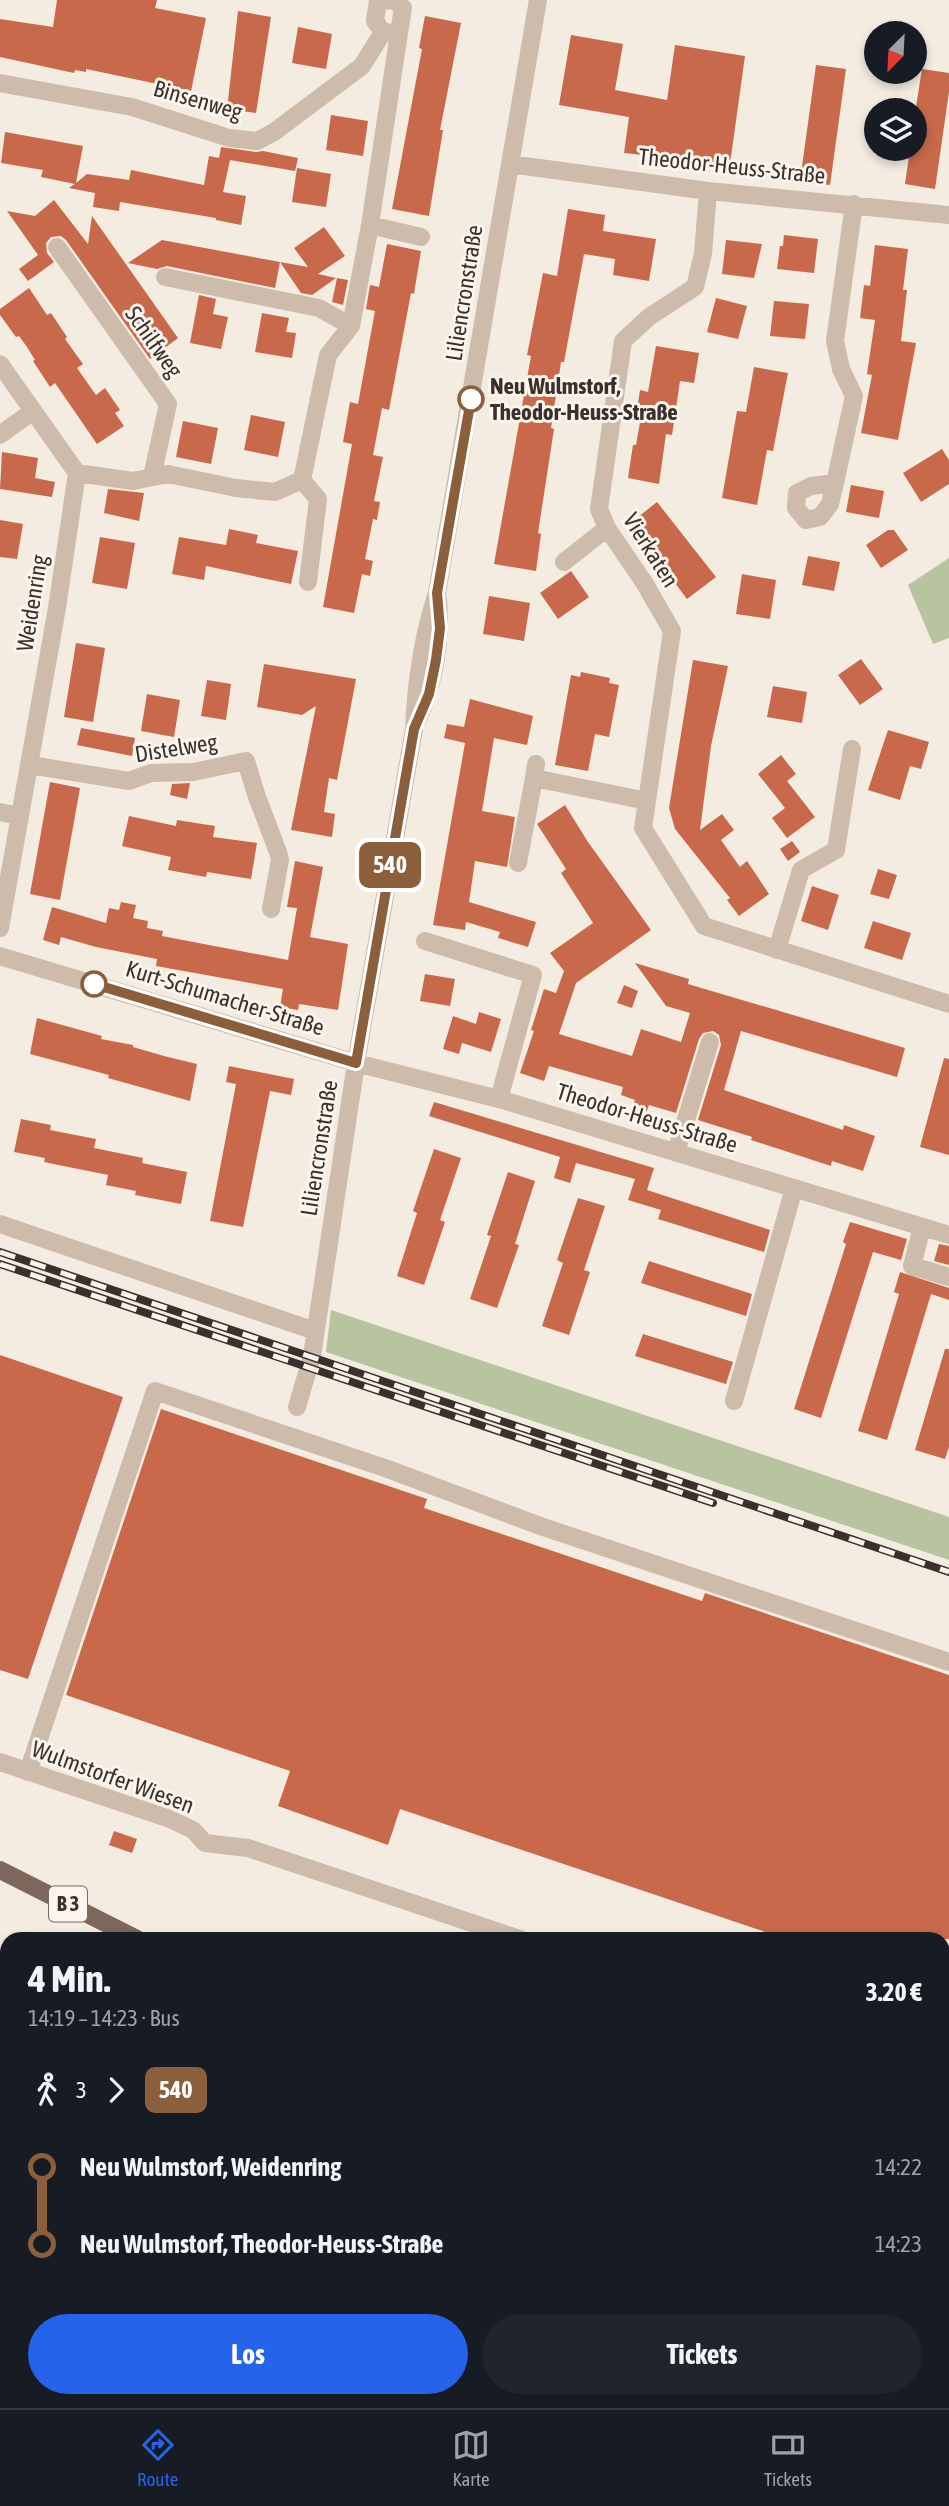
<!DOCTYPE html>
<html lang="de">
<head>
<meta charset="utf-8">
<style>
  body { margin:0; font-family:"Asap Condensed",sans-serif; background:#20242c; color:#f1f3f6; height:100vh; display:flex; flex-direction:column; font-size:26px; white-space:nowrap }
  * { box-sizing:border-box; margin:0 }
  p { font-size:23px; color:#9ea1a6 }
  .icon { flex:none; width:38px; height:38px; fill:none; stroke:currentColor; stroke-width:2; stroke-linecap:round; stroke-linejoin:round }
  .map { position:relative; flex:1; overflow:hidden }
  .sheet { position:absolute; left:0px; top:1932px; width:950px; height:476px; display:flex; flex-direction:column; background:#171b24; border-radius:21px 21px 0 0; box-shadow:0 4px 10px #0003 }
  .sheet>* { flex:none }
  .badge { padding:0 14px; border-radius:10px; font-size:24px; line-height:46px }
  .needle { width:46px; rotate:204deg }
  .buttons { position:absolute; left:864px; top:21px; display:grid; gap:14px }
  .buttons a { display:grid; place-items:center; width:63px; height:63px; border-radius:50%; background:#171b24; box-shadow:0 4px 10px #0003; font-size:35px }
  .map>.badge { position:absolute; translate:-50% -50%; box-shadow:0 0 0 4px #fff }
  .legs { display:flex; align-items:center; gap:10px; height:77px; padding:0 28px; font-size:23px }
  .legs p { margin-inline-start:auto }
  .summary { display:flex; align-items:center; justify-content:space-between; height:119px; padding:0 28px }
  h1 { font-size:38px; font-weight:700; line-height:52px }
  .button { display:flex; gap:14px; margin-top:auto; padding:14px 28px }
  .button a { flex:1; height:80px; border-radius:42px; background:#2563eb; color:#fff; font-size:28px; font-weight:700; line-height:80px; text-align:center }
  .button a+a { background:#20242c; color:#f1f3f6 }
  ul { padding:0 28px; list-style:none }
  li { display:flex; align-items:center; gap:24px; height:77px; font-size:26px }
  li i { display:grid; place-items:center; width:10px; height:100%; margin:0 9px; background:currentColor }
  li i::after { content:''; width:18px; height:18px; margin:-9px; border:5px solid; border-radius:50%; background:#171b24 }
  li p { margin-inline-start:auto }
  li:first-child i { background:linear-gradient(#0000 50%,currentColor 0) }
  li:last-child i { background:linear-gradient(currentColor 50%,#0000 0) }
  .dock { display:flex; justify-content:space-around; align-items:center; height:98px; border-top:2px solid #363941; background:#171b24; font-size:19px; color:#9ea1a6 }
  .dock a { display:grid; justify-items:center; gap:4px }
  .dock .on { color:#2563eb }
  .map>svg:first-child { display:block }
  .green { fill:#b8c4a0 }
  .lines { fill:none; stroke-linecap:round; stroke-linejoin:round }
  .stream { stroke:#7fb0b2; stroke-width:6 }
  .building { fill:#c8694b }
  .minor { stroke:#cdbbac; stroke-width:18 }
  .major { stroke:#7d675c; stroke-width:18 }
  .rail-casing { stroke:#3b302b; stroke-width:8 }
  .rail { stroke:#fbf5ee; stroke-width:5; stroke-dasharray:16; stroke-linecap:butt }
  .line-1-casing { stroke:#fff; stroke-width:16 }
  .line-1 { stroke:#8b5e3c; stroke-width:10 }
  .stop-1-dot { fill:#fff; stroke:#8b5e3c; stroke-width:3.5 }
  .labels { text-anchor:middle; stroke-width:6; stroke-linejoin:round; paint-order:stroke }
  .shield { fill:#fbf5ee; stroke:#756b66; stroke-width:2 }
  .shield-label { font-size:21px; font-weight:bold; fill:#3b302b }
  .street-label { font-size:23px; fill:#3b302b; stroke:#fbf5ee }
  .stop-label { font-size:23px; font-weight:bold; fill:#3b302b; stroke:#fbf5ee; text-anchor:start }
</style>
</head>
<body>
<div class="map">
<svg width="949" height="2408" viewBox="0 0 949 2408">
  <rect width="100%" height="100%" fill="#f4ebe1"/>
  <path class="green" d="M949 558V638L933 644 908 585Z
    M331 1310 949 1517V1560L326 1352Z
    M7 2093V2401H943V2212L949 2213V2408H0V2095Z"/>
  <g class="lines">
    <path class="stream" d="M943 2317 949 2294
      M920 2408 922 2401"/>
  </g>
  <path class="building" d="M57 0H157L155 8 206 18 191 91 86 69V72L75 70 74 73 0 57V19L53 27Z
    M238 11 271 17 256 113 227 109Z
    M425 16 461 23 440 130H443L429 216 392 209 422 49 419 48Z
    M298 27 332 34 326 69 292 63Z
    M571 35 623 44 615 90 667 100 675 45 745 56 729 171 698 167 699 161 643 153V155L624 153 629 117 559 105Z
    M816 65 846 69 830 185 800 181Z
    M922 69 949 73V92L935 189 905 184 910 149H915V113Z
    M331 115 368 121 363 156 326 150Z
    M5 132 83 146 76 183 87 174 129 180 131 170 204 185 209 156 219 158 221 147 256 152 263 151 298 158 295 171 224 159 230 160 223 192 246 196 241 225 216 220V218L120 202 119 211 93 207 95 193 69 188 75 184 41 177 43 170 1 163Z
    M297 168 331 174 326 207 292 202Z
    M54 200 88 244 92 216 178 338 150 359 66 240 61 236 51 237 46 243 47 253 54 262 28 281 19 269 38 255 7 211 35 216Z
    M568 209 605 215 603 231 656 239 649 281 613 275 615 259 584 254 564 362H561L551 428 554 429 538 533 541 534 536 571 494 564 531 356 527 355 543 273 557 276Z
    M324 227 345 256 318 274 336 278 312 295 301 293 280 262 308 267 294 248Z
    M784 235 818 239 814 273 777 269 780 246H783Z
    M162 240 280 262 275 288 167 266 157 269 128 263Z
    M726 240 762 244 754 278 722 274Z
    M387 244 421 251 414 294 411 293 389 410 382 408 373 455 383 457 374 501 380 502 377 520 373 519 365 559 373 561 370 576 362 574 354 613 323 607 352 444 343 442 350 402 358 404 375 311 366 309 370 285 379 287Z
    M875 245 908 249 903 290H907L901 341 916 343 898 440 861 433 872 375 867 374 875 320 860 318 864 285 870 286Z
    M337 278 348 280 343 305 332 302Z
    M29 288 47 315 51 313 67 337 65 339 83 364 77 368 96 395 105 388 120 410 115 413 124 426 97 444 55 383 50 387 33 361 35 360 27 347 19 336 16 337 0 315V309Z
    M199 295 216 299 213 314 228 317 221 349 190 343Z
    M716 298 747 306 738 339 707 332Z
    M774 301 809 304 805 339 770 336Z
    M262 313 289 318 286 332 296 333 292 358 255 352Z
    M656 346 699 353 694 383 680 381 672 435 666 434 659 484 628 478 633 445H636L642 411 637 410 640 390 648 392Z
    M754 367 788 373 773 451 767 450 757 505 722 498 737 411 746 412Z
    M251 415 285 422 278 457 244 450Z
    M183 421 218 428 211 464 176 457Z
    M942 449 949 460V484L921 502 903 473Z
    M2 452 38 458 35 478 55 482 52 497 0 489Z
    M851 485 884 491 879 518 846 512Z
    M108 489 144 493 139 521 104 513Z
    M657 502 716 577 687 599 666 571 670 569 633 521Z
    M0 520 23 524 17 559 0 557Z
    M229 529 258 535 256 543 298 551 291 584 206 566 204 580 172 574 179 537 226 545Z
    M888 530H894L908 550 881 568 866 545Z
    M100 537 135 543 127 589 92 583Z
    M808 556 840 562 834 591 802 585Z
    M571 571 589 597 558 619 540 593Z
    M742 574 776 580 770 619 736 614Z
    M489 596 530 603 524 641 483 634Z
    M76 643 105 648 93 722 64 717Z
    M861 659 883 689 860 705 838 675Z
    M693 660 728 666 711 746 700 830 722 814 734 830 721 840 740 867 747 861 769 894 739 916 727 900 730 898 675 829 669 808Z
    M264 664 356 679 337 780 329 778 324 812 335 814 332 837 291 830 316 706 302 715 257 707Z
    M581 672 610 678 609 683 619 685 609 737 595 734 588 771 555 765 571 675 580 677Z
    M207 680 231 684 226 720 201 716Z
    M773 686 807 692 802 723 767 717Z
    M147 694 180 700 174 737 141 731Z
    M470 699 533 716 527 745 494 738 482 811 515 817 507 867 475 861 469 902 536 922 528 947 498 938 500 932 466 922 465 930 433 925 465 743 444 738 447 724 464 727Z
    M81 728 135 738 132 756 77 745Z
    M888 730 929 742 921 769 910 766 900 800 868 790Z
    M781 755 796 774 787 781 815 817 787 838 772 818 785 808 758 774Z
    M50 782 80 788 60 900 30 894Z
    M190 783 187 799 170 795 172 784Z
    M565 805 588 842 651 930 576 983 559 1034 632 1056 641 1029 681 1042 690 1013 666 1006 635 963 689 979 688 984 905 1048 897 1077 741 1031 724 1090 843 1130 844 1125 875 1136 863 1171 832 1161 831 1166 751 1140 752 1137 698 1120 721 1045 719 1035 713 1031 703 1033 699 1039 676 1113 649 1105 646 1113 632 1109 635 1100 621 1095 623 1087 549 1066 544 1081 520 1073 534 1031 531 1030 544 989 556 993 564 971 550 953 593 923 561 873 566 869 537 824Z
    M129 816 176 826 177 820 215 826 213 837 257 843 251 879 207 872 206 877 168 870 171 857 122 846Z
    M792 841 800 852 788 861 780 849Z
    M295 861 323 867 310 937 348 944 338 1010 299 1004 298 1010 280 1007 283 989 156 966 157 959 96 947 61 937 59 945 43 940 52 907 106 923 109 908 119 910 121 902 136 905 133 918 148 921 147 928 163 931 162 936 288 960 297 908 287 907Z
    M878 869 897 875 889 899 870 894Z
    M812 886 839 895 828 930 801 921Z
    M873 921 911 933 902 960 864 948Z
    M425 974 455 979 450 1006 420 1001Z
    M624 985 638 991 632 1008 617 1003Z
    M479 1012 501 1019 491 1052 462 1043 459 1054 443 1049 453 1016 476 1024Z
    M37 1018 102 1036 101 1039 133 1045V1047L164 1056 197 1064 190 1101 108 1078 109 1075 30 1054Z
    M944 1058 949 1059V1155L920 1147Z
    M229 1066 294 1079 291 1095 270 1091 243 1227 210 1221 236 1084 226 1082Z
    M434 1102 654 1168 647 1190 770 1230 764 1252 658 1219 661 1210 628 1200 635 1179 576 1163 570 1183 554 1178 560 1157 429 1116Z
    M21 1119 51 1125 50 1130 96 1139 94 1148 143 1158 142 1163 187 1172 181 1204 135 1195 136 1191 106 1185 108 1175 44 1162 45 1158 14 1152Z
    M434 1149 461 1158 440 1220 445 1222 424 1285 397 1276 417 1213 413 1211Z
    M508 1172 535 1181 515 1244 519 1245 497 1308 470 1299 491 1236 487 1235Z
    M578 1198 605 1206 584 1270 590 1272 569 1335 542 1326 563 1263 557 1260Z
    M850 1222 907 1239 901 1260 873 1252 821 1418 794 1409 846 1244 843 1242Z
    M939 1244 949 1246V1265L934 1261Z
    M649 1261 752 1294 746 1316 641 1283Z
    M900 1272 949 1288V1300L931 1294 887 1440 858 1431 899 1294 894 1292Z
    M643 1334 733 1362 726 1384 635 1356Z
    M945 1349H949V1447L945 1459 915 1450Z
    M0 1355 123 1397 28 1679 0 1670Z
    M161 1409 427 1499 424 1508 702 1601 705 1593 949 1675V1939H786L400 1809 388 1845 278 1806 290 1771 66 1695Z
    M114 1831 137 1839 132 1853 109 1845Z"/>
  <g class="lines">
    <path class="minor" d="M394 0 403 8 399 33 383 32 375 21 378 1Z
      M0 83 132 107 229 138 257 141 274 132 362 66 383 32
      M510 164 708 191 949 215
      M708 191 703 254 695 287 649 317 623 341 599 509 607 528 645 584 672 631 643 828 704 926 949 1004
      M370 225 399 33
      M57 247 168 404 152 477
      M165 277 319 308 351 326
      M0 364 77 473 57 608 0 928
      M0 435 33 411
      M77 473 133 481 168 474 236 488 275 492 302 480 328 355 351 326 370 225 421 237
      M302 480 318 499 308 582
      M835 483 830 504 820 517 806 520 796 508 797 493 811 486 835 483 854 396 841 369 835 341 854 204
      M564 562 607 528
      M418 719C435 681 441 641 438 600
      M536 764 534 778 647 801
      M30 765 129 781 151 773 193 772 246 761 257 797 278 852 280 860 271 909
      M0 812 20 816
      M518 863 534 778
      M425 941 533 975 499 1099
      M777 950 801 870 836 850 852 749
      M0 956 356 1063 499 1099 949 1235
      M676 1152 710 1042
      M0 1224 315 1331
      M922 1227 912 1266 949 1277
      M734 1401 794 1188
      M297 1407 312 1356 356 1063 414 729C416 682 422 638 437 593L538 0
      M0 1762 170 1819 193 1830 205 1843 248 1848 520 1939
      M28 1772 155 1391 385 1468 543 1527 949 1662
      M943 2080 949 2081"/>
    <path class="major" d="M0 1870 137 1939
      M943 2193H949"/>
    <g class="rail-casing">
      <path id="rail" d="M0 1252 949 1572
        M0 1264 713 1503"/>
    </g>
    <use href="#rail" class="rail"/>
  </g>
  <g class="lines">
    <g class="line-1-casing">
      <path id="line-1" d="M94 984 356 1063 414 729 429 694 436 660 440 628 437 593 471 399"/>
    </g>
    <use href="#line-1" class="line-1"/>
  </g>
  <g class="stop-1-dot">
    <circle cx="471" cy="399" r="12"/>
    <circle cx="94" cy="984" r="12"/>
  </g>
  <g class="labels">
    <rect class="shield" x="49" y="1886.5" width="38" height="35" rx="5"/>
    <g class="shield-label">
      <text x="68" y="1911">B 3</text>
    </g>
    <g class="street-label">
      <text transform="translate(198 100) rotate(16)" y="8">Binsenweg</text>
      <text transform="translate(732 166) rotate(6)" y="8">Theodor-Heuss-Straße</text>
      <text transform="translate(464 293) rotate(-81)" y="8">Liliencronstraße</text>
      <text transform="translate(154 342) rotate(55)" y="8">Schilfweg</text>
      <text transform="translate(651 550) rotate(58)" y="8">Vierkaten</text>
      <text transform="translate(32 603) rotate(-81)" y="8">Weidenring</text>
      <text transform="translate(176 748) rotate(-9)" y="8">Distelweg</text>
      <text transform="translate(225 998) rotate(17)" y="8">Kurt-Schumacher-Straße</text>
      <text transform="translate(647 1118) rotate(17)" y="8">Theodor-Heuss-Straße</text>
      <text transform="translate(319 1148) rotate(-81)" y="8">Liliencronstraße</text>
      <text transform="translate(113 1777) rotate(20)" y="8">Wulmstorfer Wiesen</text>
    </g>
    <g class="stop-label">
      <text x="490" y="394">Neu Wulmstorf,<tspan x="490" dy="26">Theodor-Heuss-Straße</tspan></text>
    </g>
  </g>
</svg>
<div class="buttons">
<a><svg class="needle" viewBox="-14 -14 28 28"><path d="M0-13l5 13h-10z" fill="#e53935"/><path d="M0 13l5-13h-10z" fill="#9ea1a6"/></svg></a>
<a><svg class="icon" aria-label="layers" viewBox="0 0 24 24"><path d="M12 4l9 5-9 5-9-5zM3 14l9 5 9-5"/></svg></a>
</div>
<b class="badge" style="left:390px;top:865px;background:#8b5e3c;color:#fff">540</b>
<section class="sheet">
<div class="summary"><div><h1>4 Min.</h1><p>14:19 – 14:23 · Bus</p></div><b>3.20 €</b></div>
<div class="legs"><svg class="icon" aria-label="walk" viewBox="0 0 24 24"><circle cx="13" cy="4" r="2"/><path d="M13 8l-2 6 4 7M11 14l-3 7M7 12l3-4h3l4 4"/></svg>3<svg class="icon" aria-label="forward" viewBox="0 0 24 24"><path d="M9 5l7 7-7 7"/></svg><b class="badge" style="background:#8b5e3c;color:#fff">540</b></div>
<ul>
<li><i style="color:#8b5e3c"></i><b>Neu Wulmstorf, Weidenring</b><p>14:22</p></li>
<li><i style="color:#8b5e3c"></i><b>Neu Wulmstorf, Theodor-Heuss-Straße</b><p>14:23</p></li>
</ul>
<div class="button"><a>Los</a><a>Tickets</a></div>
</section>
</div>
<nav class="dock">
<a class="on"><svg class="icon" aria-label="directions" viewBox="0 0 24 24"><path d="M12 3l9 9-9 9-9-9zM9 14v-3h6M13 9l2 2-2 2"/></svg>Route</a>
<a><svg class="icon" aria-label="map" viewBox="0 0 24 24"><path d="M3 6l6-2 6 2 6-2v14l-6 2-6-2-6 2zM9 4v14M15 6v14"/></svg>Karte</a>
<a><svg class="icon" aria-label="tickets" viewBox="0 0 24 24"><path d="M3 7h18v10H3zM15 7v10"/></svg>Tickets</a>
</nav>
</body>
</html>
